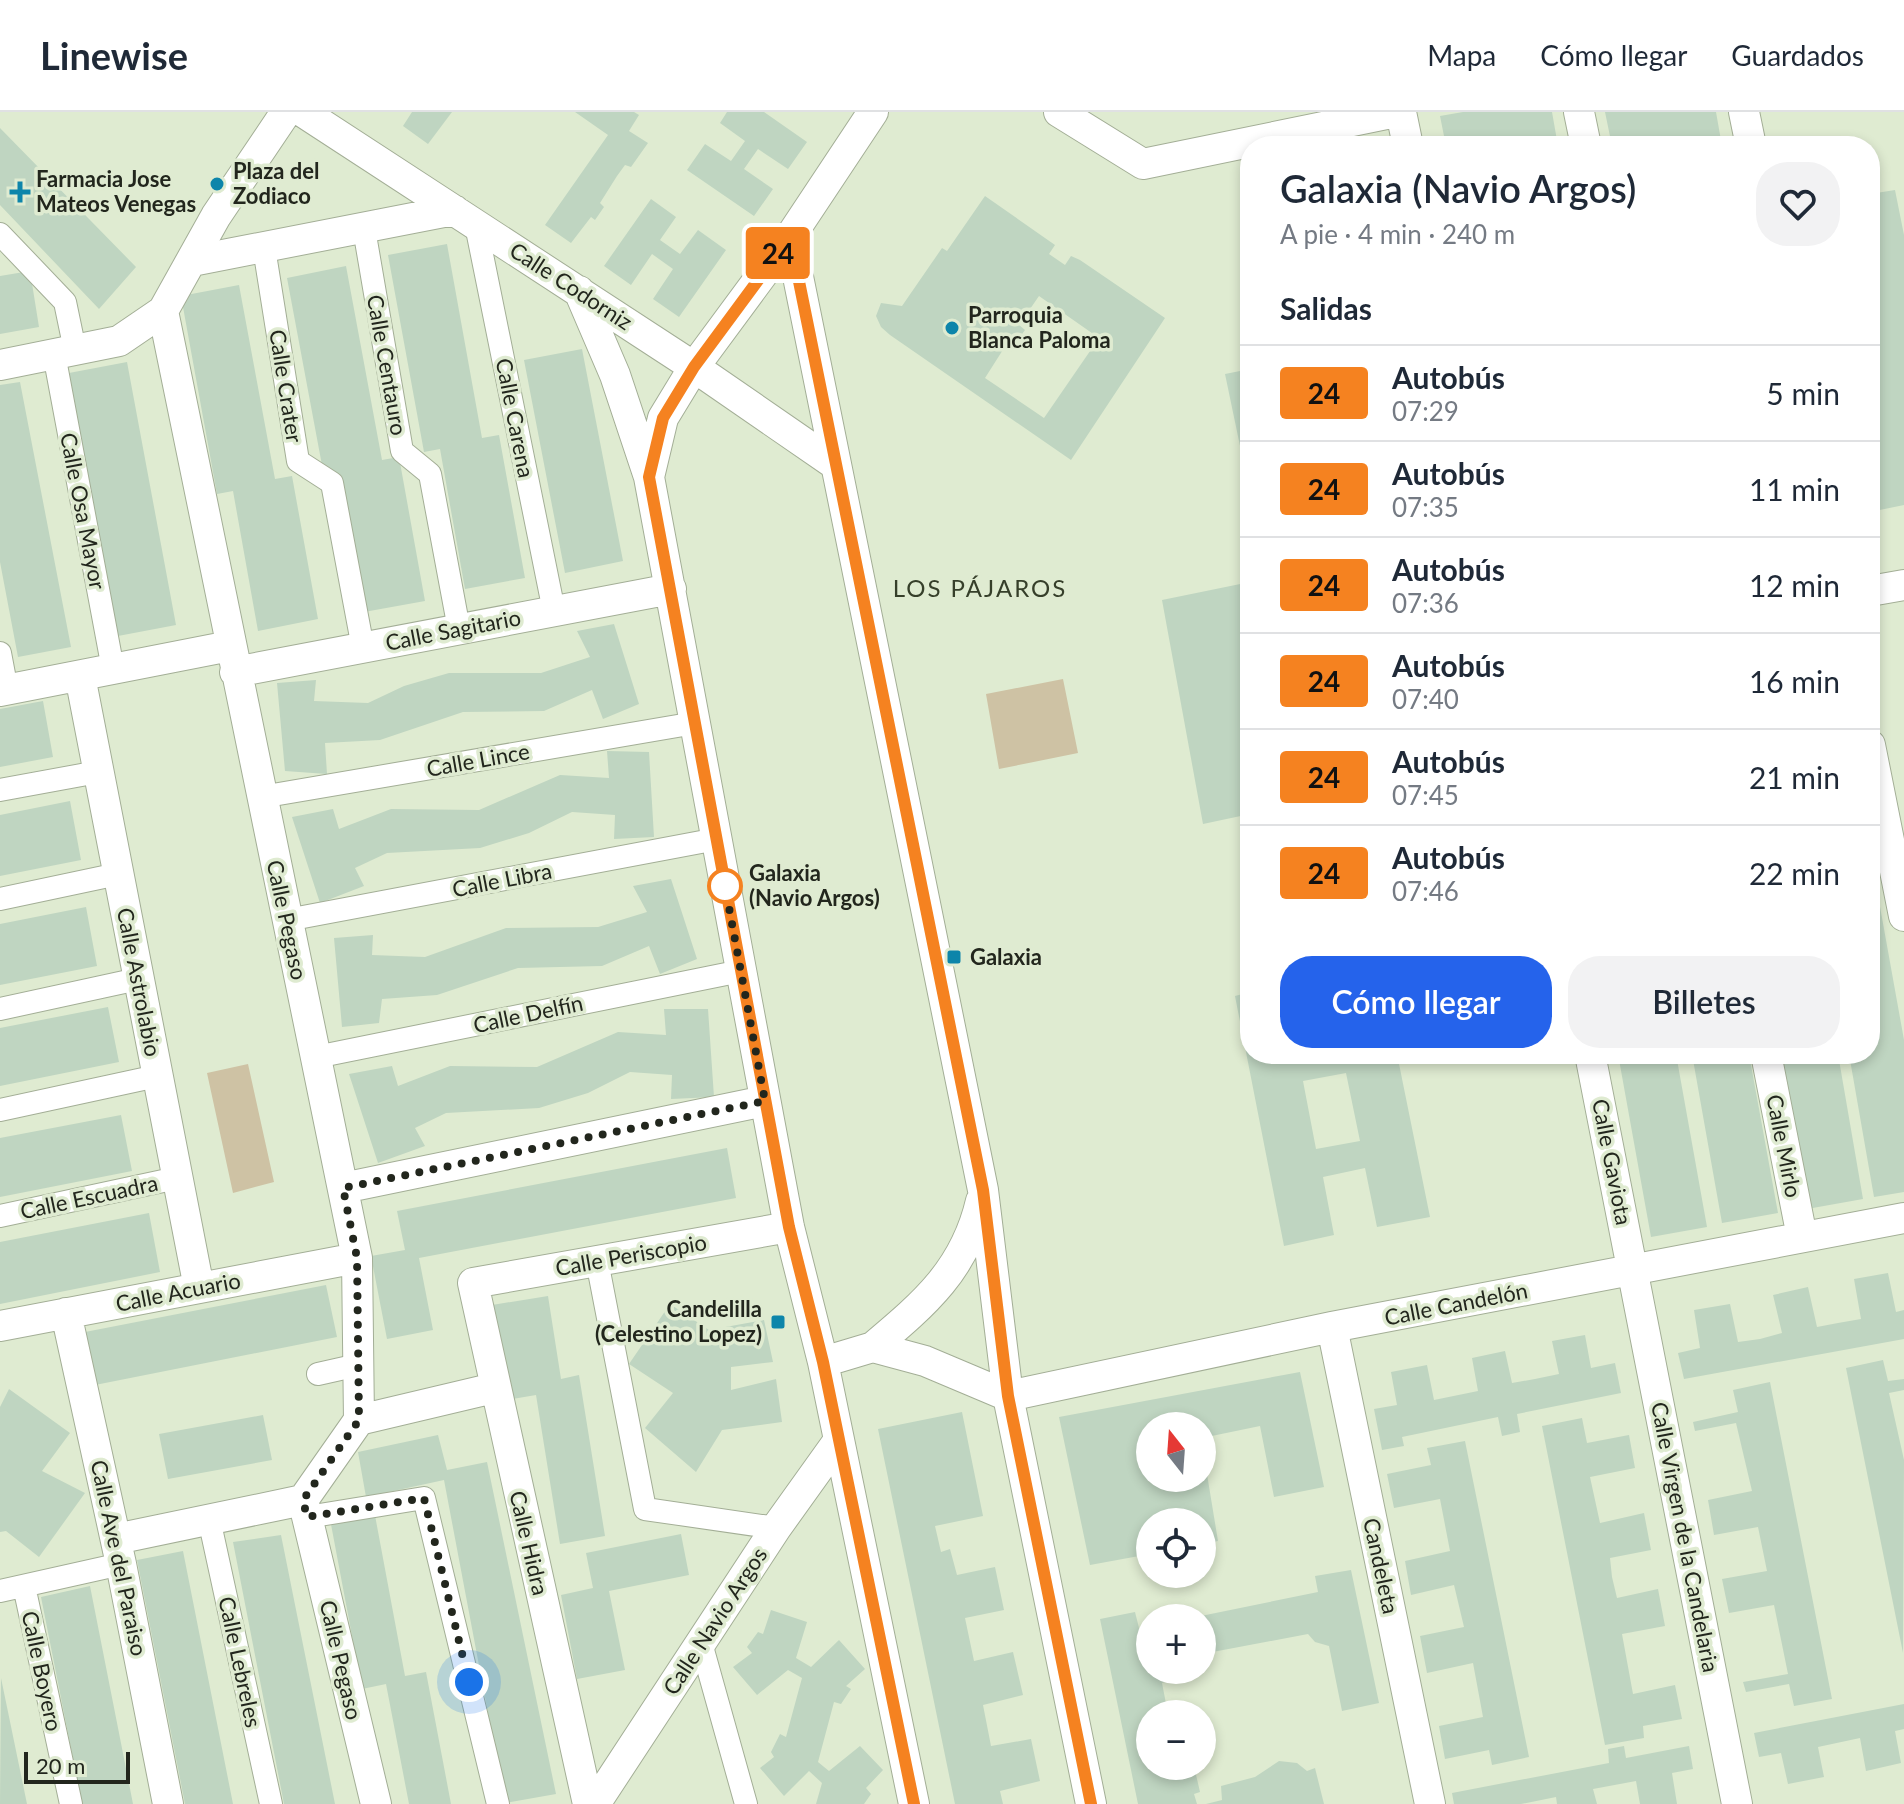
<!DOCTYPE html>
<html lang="es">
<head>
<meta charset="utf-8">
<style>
  body { margin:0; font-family:Lato,sans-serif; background:#f2f2f3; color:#1f2937; height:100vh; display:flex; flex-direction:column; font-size:30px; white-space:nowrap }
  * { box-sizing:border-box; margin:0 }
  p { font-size:26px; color:#747a83 }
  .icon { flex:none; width:44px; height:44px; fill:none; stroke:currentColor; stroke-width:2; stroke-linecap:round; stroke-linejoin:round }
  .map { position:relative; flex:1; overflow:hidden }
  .panel { position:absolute; left:1240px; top:24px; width:640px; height:928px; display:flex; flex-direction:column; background:#fff; border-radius:32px; box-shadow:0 4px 12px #0003 }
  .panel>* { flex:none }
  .badge { padding:0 16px; border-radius:6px; font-size:28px; line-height:52px }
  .needle { width:52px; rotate:343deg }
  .fabs { position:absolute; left:1136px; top:1300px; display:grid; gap:16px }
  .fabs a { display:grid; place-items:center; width:80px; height:80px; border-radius:50%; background:#fff; box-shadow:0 4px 12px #0003; font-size:40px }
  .scale { position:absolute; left:24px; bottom:20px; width:106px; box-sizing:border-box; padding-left:8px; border:4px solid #22261d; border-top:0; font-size:22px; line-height:28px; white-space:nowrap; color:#22261d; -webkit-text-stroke:6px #dfebd1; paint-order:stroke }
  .you { position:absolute; width:40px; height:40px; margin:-20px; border:6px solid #fff; border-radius:50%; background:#1a73e8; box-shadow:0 0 0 12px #1a73e833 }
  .map>.badge { position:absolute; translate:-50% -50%; box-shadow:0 0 0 4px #fff }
  h2 { padding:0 40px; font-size:30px; line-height:72px }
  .round { display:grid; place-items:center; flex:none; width:84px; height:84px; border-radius:32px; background:#f2f2f3 }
  .summary { display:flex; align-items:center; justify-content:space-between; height:136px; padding:0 40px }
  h1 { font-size:38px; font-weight:600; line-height:60px }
  .primary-button { display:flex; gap:16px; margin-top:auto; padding:16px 40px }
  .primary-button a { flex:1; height:92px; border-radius:32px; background:#2563eb; color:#fff; font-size:32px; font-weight:600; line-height:92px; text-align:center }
  .primary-button a+a { background:#f2f2f3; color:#1f2937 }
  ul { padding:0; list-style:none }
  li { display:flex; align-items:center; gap:24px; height:96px; padding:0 40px; border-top:2px solid #e0e1e3 }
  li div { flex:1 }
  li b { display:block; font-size:30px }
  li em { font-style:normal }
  li .badge { min-width:88px; font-weight:700; text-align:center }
  header { display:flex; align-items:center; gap:48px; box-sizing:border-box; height:112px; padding:0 40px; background:#fff; border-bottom:2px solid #e0e1e3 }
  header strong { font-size:38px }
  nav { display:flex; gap:44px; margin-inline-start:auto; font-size:28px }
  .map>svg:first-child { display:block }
  .green { fill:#cec2a4 }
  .building { fill:#bfd5c1; fill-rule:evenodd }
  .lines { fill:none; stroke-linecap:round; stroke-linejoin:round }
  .pedestrian-casing { stroke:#a3ae96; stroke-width:24 }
  .minor-casing { stroke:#a3ae96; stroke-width:32 }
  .pedestrian { stroke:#fff; stroke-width:22 }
  .minor { stroke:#fff; stroke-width:30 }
  .line-casing { stroke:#fff; stroke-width:18 }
  .line { stroke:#f58220; stroke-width:12 }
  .walk { stroke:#22261d; stroke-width:8; stroke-dasharray:0 14.4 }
  .poi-dot { fill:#0d85aa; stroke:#dfebd1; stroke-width:3 }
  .stop-dot { fill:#fff; stroke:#f58220; stroke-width:4 }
  .labels { text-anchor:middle; stroke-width:7; stroke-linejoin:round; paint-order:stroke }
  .poi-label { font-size:22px; font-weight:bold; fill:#22261d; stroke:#dfebd1; text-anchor:start }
  .street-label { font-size:22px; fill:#22261d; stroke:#dfebd1 }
  .stop-label { font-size:22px; font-weight:bold; fill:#22261d; stroke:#dfebd1; text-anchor:start }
  .neighbourhood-label { font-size:24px; letter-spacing:2px; fill:#363f2a; stroke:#dfebd1 }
</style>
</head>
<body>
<header>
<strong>Linewise</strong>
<nav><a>Mapa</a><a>Cómo llegar</a><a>Guardados</a></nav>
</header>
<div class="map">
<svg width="1904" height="1692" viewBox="0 0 1904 1692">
  <rect width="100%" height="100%" fill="#dfebd1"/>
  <path class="green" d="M1063 567 1078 641 999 657 986 582Z
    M248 952 274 1070 233 1081 207 961Z"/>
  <path class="building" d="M412 0H452L428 32 403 14Z
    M575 0H634L639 3 629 19 648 31 631 55 625 53 617 64 600 91 604 95 595 108 591 105 571 131 545 113 608 23Z
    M727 0H764L807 30 788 57 758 37 744 57 773 77 754 104 687 58 705 32 731 49 745 29 720 11Z
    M1463 0H1552L1558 34H1446L1440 4Z
    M1605 0H1716L1722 34H1612Z
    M0 16 136 155 99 197 0 93Z
    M1895 78 1904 123V393L1870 400V82Z
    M985 84 1055 133 1049 142 1065 153 1071 144 1080 148 1165 206 1071 348 890 223 881 215 876 204 881 191 902 194 942 136 947 139ZM1039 184 1099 226 1044 306 985 266 1006 233 1012 236 1025 218 1019 213Z
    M651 87 676 105 660 128 680 142 698 118 726 138 679 205 653 187 673 157 652 142 631 173 604 154Z
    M447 132 482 326 499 323 525 466 465 477 440 337 424 340 388 143Z
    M346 154 382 348 399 345 425 489 364 500 339 361 324 364 287 166Z
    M30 159 39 215 0 222V164Z
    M239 173 275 367 292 364 318 507 258 519 233 379 217 382 181 184Z
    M582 237 623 449 565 461 524 248Z
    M127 250 176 513 118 524 69 261Z
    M1250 257V377H1249L1225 262Z
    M20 270 71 535 18 545 0 450V273Z
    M1250 470V702L1203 712 1162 488Z
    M614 512 639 592 603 607 592 578 544 599 463 600 380 628 325 631 327 662 285 659 277 571 316 568 314 589 368 591 404 574 449 561H541L590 545 577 519Z
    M43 589 53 645 0 655V597Z
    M607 639 649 640 654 725 614 727 615 703 572 700 529 721 480 736 387 741 355 756 364 774 320 791 292 705 333 697 339 717 391 697 479 698 560 663 609 666Z
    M70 689 81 748 0 764V703Z
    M671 767 697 847 660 862 649 834 602 854 518 856 437 883 382 887 379 911 342 915 334 826 373 823 372 843 425 845 506 816 598 815 647 800 633 774Z
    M1877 778 1904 928V1080L1874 1085 1849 942H1870V780Z
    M86 795 97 854 0 873V812Z
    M1250 880V942H1397L1430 1105 1377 1115 1365 1056 1323 1065 1334 1123 1284 1134 1235 884ZM1346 961 1360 1029 1316 1037 1303 969Z
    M108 895 119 950 0 974V916Z
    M664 897H708L714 985 671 987 672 963 630 960 588 981 539 996 446 1001 415 1016 425 1034 378 1051 349 962 392 954 398 974 450 954 537 955 618 920 666 923Z
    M1618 942H1676L1707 1115 1651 1125Z
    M1692 942H1749L1778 1101 1722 1111Z
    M1780 942H1838L1863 1087 1807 1097Z
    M121 1003 132 1059 0 1085V1026Z
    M727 1036 736 1086 419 1146 433 1218 387 1227 371 1144 405 1138 397 1099Z
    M149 1101 160 1160 0 1192V1130Z
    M1888 1161 1896 1200 1904 1198V1227L1684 1267 1678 1241 1700 1236 1694 1198 1730 1192 1738 1230 1760 1227 1782 1221 1773 1183 1808 1175 1817 1215 1838 1211 1861 1207 1854 1167Z
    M326 1173 337 1225 95 1273 85 1220Z
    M548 1184 561 1267 579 1263 605 1424 560 1432 536 1283 507 1288 492 1193Z
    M670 1192 709 1218 764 1208 773 1250 731 1255V1278L776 1267 782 1310 722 1318 696 1360 645 1316 673 1281 629 1252Z
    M1585 1223 1591 1256 1615 1251 1621 1281 1517 1302 1520 1320 1502 1324 1498 1305 1402 1325 1404 1334 1382 1338 1374 1297 1397 1293 1391 1260 1427 1253 1434 1288 1478 1279 1472 1246 1505 1239 1512 1271 1535 1267 1559 1262 1552 1229Z
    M1883 1248 1888 1269 1904 1267V1278L1889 1281 1904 1348 1903 1541 1846 1256Z
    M1300 1260 1324 1375 1274 1385 1260 1314 1202 1326V1314H1150V1366H1202L1204 1344 1218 1429 1202 1432V1410H1150V1442L1090 1453 1059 1305Z
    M1770 1270 1832 1587 1794 1594 1789 1572 1746 1580 1743 1570 1788 1562 1774 1493 1729 1501 1722 1467 1767 1459 1758 1415 1714 1423 1708 1388 1752 1379 1736 1311 1695 1319 1693 1310 1738 1300 1733 1278Z
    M9 1277 70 1321 42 1359 85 1381 39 1445 6 1419 0 1420V1295Z
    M962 1300 983 1404 935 1414 941 1440 950 1437 957 1463 995 1455 1004 1498 965 1506 974 1549 1013 1540 1023 1583 983 1593 991 1634 1031 1627 1040 1669 1000 1679 1003 1692H955L878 1317Z
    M263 1303 272 1348 168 1367 159 1322Z
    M1582 1306 1587 1331 1629 1323 1635 1356 1590 1365 1600 1411 1644 1401 1651 1438 1610 1446 1612 1465 1617 1486 1658 1477 1665 1514 1622 1522 1633 1582 1675 1573 1682 1607 1643 1614 1644 1626 1605 1633 1542 1314Z
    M438 1323 447 1358 487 1350 556 1682 505 1691 444 1368 366 1385 358 1340Z
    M1465 1329 1529 1645 1492 1653 1489 1638 1445 1647 1439 1614 1483 1605 1473 1551 1427 1561 1420 1524 1464 1515 1454 1473 1411 1483 1405 1449 1450 1439 1440 1387 1394 1396 1387 1362 1431 1353 1427 1336Z
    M374 1398 405 1564 426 1560 451 1692H409L386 1572 362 1577 330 1407Z
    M681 1422 689 1463 609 1479 625 1558 577 1567 561 1483 593 1476 586 1441Z
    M281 1423 335 1692H284L233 1430Z
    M183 1439 233 1692H185L137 1448Z
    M1351 1458 1379 1591 1342 1599 1329 1534 1315 1530 1308 1522 1202 1542V1506L1196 1505 1318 1480 1315 1464Z
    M90 1474 133 1692H82L41 1485Z
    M771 1498 807 1510 796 1546 811 1555 839 1528 865 1557 846 1574 851 1577 841 1592 834 1590 818 1650 829 1659 860 1634 883 1658 866 1676 871 1682 864 1692H816L822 1671 809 1659 784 1684 760 1656 774 1645 771 1640 780 1622 786 1625 802 1566 788 1558 757 1583 733 1555 752 1541 747 1535 758 1520 763 1522Z
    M1135 1500 1139 1516 1150 1514V1558H1164L1167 1569 1162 1571 1168 1602H1150V1654H1194L1200 1680 1194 1682 1197 1692H1138L1100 1507Z
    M1 1566 27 1692H0Z
    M1904 1592V1617L1895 1619 1901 1651 1866 1659 1860 1626 1818 1635 1824 1665 1788 1672 1781 1641 1759 1645 1754 1621Z
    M1624 1634 1626 1646 1689 1634 1693 1657 1672 1661 1677 1692H1640L1636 1669 1593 1677 1597 1692H1557L1556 1685 1521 1692H1454L1452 1681 1609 1651 1608 1637Z
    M1279 1649 1297 1651 1307 1659 1315 1656 1324 1692H1206L1222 1688 1221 1674 1255 1665Z"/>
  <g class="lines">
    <g class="pedestrian-casing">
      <path id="pedestrian" d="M476 113 554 499
        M364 117 402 339 430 362 459 517
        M0 122 65 190 75 238
        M264 136 298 349 332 371 363 536
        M54 242 113 557
        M0 541 7 578
        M0 678 98 660
        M261 685 695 611
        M0 787 118 762
        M287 808 717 727
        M0 897 138 867
        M316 945 741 859
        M0 998 157 964
        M0 1104 177 1066
        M597 1149 645 1397 776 1416
        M318 1262 358 1253
        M307 1405 424 1386 498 1692
        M209 1407 271 1692
        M24 1474 71 1692
        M0 1479 121 1452
        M701 1531 746 1692"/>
    </g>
    <g class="minor-casing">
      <path id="minor" d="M303 0 694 255 836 353
        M1059 0 1143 52 1396 0
        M1401 0 1408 34
        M1579 0 1586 34
        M1744 0 1751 34
        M790 125 983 1078 1008 1284 1091 1692
        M192 149 454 98
        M579 179 615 263 649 365 789 1115 823 1250 914 1692
        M163 199 357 1146 359 1308 303 1388 376 1692
        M0 253 119 229 163 199 216 104 286 0
        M649 365 663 306 694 255 790 125 873 0
        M1870 479 1904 473
        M235 560 671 477
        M80 564 199 1176
        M0 579 230 534
        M1870 633 1904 804
        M1590 942 1737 1692
        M1766 942 1802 1125
        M343 1076 765 989
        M66 1201 121 1452 168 1692
        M0 1214 357 1146
        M1332 1215 1430 1692
        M873 1235C924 1192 965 1158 981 1089
        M823 1250 873 1235 925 1249 1008 1284
        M1008 1284 1332 1215 1904 1106
        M359 1308 494 1276
        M116 1427 303 1388
        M588 1692 473 1171 789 1115
        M595 1692 776 1416 839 1328"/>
    </g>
    <use href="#pedestrian" class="pedestrian"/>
    <use href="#minor" class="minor"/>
  </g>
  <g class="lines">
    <g class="line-casing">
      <path id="line" d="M914 1692 823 1250 789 1115 649 365 663 306 694 255 790 125 983 1078 1008 1284 1091 1692"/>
    </g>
    <use href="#line" class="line"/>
    <path class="walk" d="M469 1570 424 1386 307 1405 303 1388 359 1308 357 1146 343 1076 765 989 725 774"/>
  </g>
  <g class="poi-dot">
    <circle cx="217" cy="72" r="8"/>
    <path d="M16 68h8v8h8v8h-8v8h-8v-8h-8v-8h8z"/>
    <circle cx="952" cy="216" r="8"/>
    <rect x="946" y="837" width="16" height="16" rx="4"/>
    <rect x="770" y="1202" width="16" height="16" rx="4"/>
  </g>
  <circle class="stop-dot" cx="725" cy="774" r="16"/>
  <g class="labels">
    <g class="poi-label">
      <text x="233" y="67">Plaza del<tspan x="233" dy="25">Zodiaco</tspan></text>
      <text x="36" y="75">Farmacia Jose<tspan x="36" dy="25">Mateos Venegas</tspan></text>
      <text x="968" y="211">Parroquia<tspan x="968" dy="25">Blanca Paloma</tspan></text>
      <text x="970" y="853">Galaxia</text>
      <text x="762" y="1205" text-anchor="end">Candelilla<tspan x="762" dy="25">(Celestino Lopez)</tspan></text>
    </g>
    <g class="street-label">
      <text transform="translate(571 174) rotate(33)" y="8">Calle Codorniz</text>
      <text transform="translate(387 253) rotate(80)" y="8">Calle Centauro</text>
      <text transform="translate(286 274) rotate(81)" y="8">Calle Crater</text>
      <text transform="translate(515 306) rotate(79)" y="8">Calle Carena</text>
      <text transform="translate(83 399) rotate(79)" y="8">Calle Osa Mayor</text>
      <text transform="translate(453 518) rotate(-11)" y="8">Calle Sagitario</text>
      <text transform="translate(478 648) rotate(-10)" y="8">Calle Lince</text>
      <text transform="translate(502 768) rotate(-11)" y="8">Calle Libra</text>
      <text transform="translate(287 808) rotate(78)" y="8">Calle Pegaso</text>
      <text transform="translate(139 870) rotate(79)" y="8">Calle Astrolabio</text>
      <text transform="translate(528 902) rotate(-12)" y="8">Calle Delfín</text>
      <text transform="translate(1784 1034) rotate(79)" y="8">Calle Mirlo</text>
      <text transform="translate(1612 1050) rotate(79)" y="8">Calle Gaviota</text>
      <text transform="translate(89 1085) rotate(-12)" y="8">Calle Escuadra</text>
      <text transform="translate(631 1143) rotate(-10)" y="8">Calle Periscopio</text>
      <text transform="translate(178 1180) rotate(-11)" y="8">Calle Acuario</text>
      <text transform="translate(1456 1192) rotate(-11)" y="8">Calle Candelón</text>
      <text transform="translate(1685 1425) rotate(79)" y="8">Calle Virgen de la Candelaria</text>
      <text transform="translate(529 1431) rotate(77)" y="8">Calle Hidra</text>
      <text transform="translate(119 1446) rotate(78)" y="8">Calle Ave del Paraiso</text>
      <text transform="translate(1381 1454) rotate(78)" y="8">Candeleta</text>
      <text transform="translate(715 1509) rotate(-57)" y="8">Calle Navio Argos</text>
      <text transform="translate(341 1548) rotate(77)" y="8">Calle Pegaso</text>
      <text transform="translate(240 1550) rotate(78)" y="8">Calle Lebreles</text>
      <text transform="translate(42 1559) rotate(78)" y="8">Calle Boyero</text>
    </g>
    <g class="stop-label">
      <text x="749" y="769">Galaxia<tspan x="749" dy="25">(Navio Argos)</tspan></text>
    </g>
    <g class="neighbourhood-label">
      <text x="980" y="485">LOS PÁJAROS</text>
    </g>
  </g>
</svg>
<div class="fabs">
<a><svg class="needle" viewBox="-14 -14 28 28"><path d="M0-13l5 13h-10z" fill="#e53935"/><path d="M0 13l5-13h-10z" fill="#747a83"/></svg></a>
<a><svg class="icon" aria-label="locate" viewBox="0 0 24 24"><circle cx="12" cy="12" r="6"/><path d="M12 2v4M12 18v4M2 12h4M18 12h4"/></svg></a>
<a>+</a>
<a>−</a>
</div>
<div class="scale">20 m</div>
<div class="you" style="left:469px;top:1570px"></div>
<b class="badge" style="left:778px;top:141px;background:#f58220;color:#111">24</b>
<section class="panel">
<div class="summary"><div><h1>Galaxia (Navio Argos)</h1><p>A pie · 4 min · 240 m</p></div><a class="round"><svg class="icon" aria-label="heart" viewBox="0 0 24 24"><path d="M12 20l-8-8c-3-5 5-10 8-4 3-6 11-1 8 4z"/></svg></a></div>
<h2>Salidas</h2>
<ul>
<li><span class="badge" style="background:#f58220;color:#111">24</span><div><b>Autobús</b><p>07:29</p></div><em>5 min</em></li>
<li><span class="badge" style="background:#f58220;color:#111">24</span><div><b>Autobús</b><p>07:35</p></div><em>11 min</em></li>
<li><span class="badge" style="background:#f58220;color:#111">24</span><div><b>Autobús</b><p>07:36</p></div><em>12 min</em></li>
<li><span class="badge" style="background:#f58220;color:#111">24</span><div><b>Autobús</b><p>07:40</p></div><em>16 min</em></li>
<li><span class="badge" style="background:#f58220;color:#111">24</span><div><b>Autobús</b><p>07:45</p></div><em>21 min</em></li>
<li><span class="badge" style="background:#f58220;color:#111">24</span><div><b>Autobús</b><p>07:46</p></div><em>22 min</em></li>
</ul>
<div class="primary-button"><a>Cómo llegar</a><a>Billetes</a></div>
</section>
</div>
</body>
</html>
